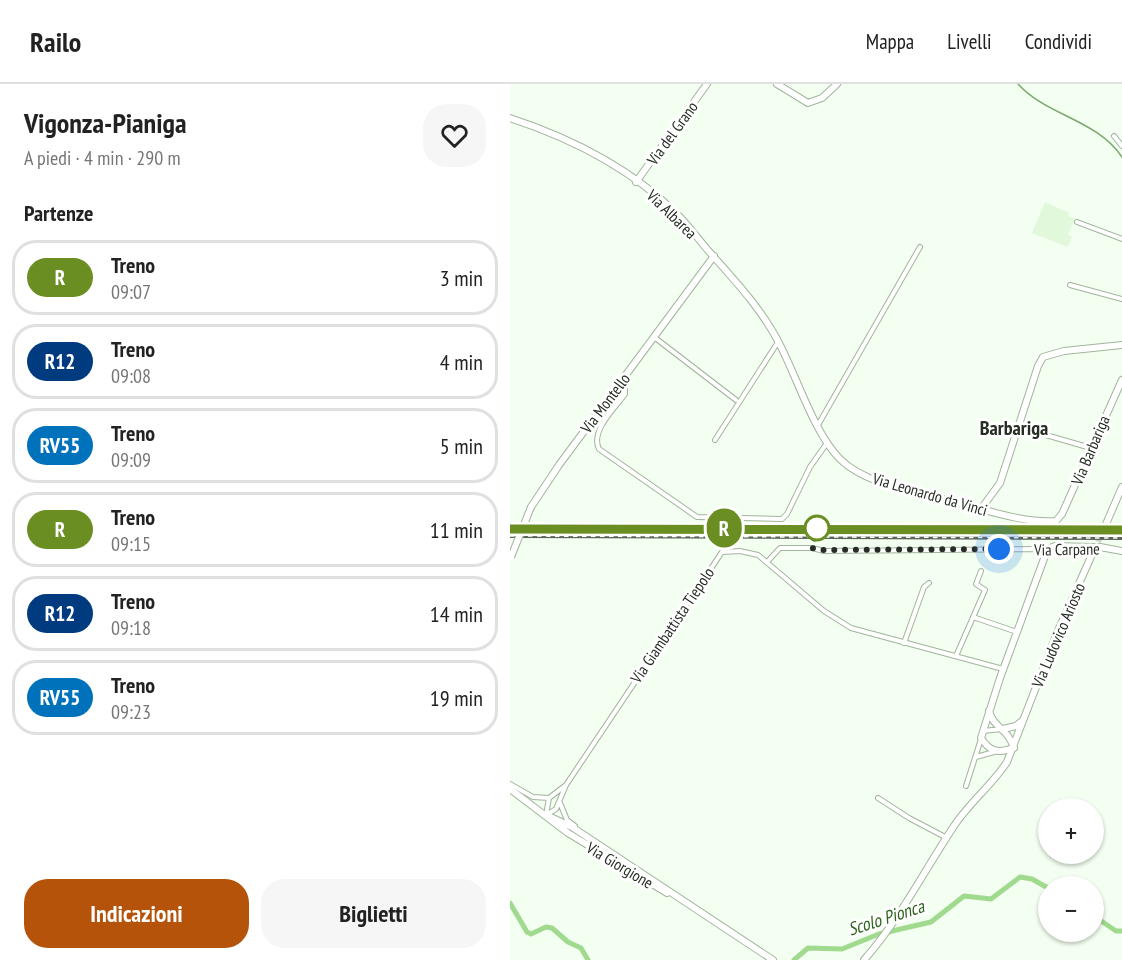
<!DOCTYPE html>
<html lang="it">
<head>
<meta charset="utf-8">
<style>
  body { margin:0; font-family:"PT Sans Narrow",sans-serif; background:#f6f6f6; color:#222; height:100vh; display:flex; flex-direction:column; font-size:22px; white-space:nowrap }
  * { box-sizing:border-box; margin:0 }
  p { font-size:20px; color:#767676 }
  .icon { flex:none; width:33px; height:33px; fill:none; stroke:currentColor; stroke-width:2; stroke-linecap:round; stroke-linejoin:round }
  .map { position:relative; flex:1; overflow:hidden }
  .panel { display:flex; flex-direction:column; background:#fff; width:510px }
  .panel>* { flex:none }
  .badge { padding:0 12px; border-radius:20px; font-size:21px; line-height:39px }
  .tools { position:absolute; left:528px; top:714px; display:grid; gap:12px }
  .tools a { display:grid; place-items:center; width:66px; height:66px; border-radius:50%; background:#fff; box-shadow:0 2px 4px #0004; font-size:30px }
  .you { position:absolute; width:30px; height:30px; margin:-15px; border:4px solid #fff; border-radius:50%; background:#1a73e8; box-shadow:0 0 0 9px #1a73e833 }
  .map>.badge { position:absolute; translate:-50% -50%; box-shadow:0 0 0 3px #fff }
  h2 { padding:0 24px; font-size:22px; line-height:54px }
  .round { display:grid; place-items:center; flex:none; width:63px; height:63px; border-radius:24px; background:#f6f6f6 }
  .summary { display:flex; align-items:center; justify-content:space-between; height:102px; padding:0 24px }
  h1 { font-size:28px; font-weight:800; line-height:45px }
  .button { display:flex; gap:12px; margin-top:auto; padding:12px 24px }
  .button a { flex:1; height:69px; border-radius:24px; background:#b45309; color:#fff; font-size:24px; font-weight:800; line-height:69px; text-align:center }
  .button a+a { background:#f6f6f6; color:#222 }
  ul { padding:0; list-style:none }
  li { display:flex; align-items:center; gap:18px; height:75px; margin:0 12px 9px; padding:0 12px; border:3px solid #e0e0e0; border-radius:24px }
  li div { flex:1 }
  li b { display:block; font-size:22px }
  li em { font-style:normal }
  li .badge { min-width:66px; font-weight:700; text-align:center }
  header { display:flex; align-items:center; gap:36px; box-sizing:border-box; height:84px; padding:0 30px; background:#fff; border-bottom:2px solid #e0e0e0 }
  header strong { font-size:28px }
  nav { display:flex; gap:33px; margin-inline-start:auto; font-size:21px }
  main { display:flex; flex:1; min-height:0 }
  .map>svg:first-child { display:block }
  .built { fill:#e1f9da }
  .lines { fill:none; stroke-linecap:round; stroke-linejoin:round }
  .stream { stroke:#7ba66f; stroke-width:1.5 }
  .canal { stroke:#a0da8f; stroke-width:5 }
  .secondary-tunnel { stroke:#cad5c7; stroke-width:6; stroke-dasharray:6 3; stroke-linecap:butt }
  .street-casing { stroke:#a2b49d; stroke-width:6 }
  .secondary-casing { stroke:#a2b49d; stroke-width:8 }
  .street { stroke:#fff; stroke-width:4 }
  .secondary { stroke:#fff; stroke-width:6 }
  .rail-casing { stroke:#5d655b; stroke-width:4 }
  .rail { stroke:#fff; stroke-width:1.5; stroke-dasharray:4.5; stroke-linecap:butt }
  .secondary-bridge-casing { stroke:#a2b49d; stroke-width:8; stroke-linecap:butt }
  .secondary-bridge { stroke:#fff; stroke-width:6 }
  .line-casing { stroke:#fff; stroke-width:14 }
  .line { stroke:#6b8e23; stroke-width:9 }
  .walk { stroke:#262d24; stroke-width:6; stroke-dasharray:0 10.8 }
  .stop-dot { fill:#fff; stroke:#6b8e23; stroke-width:3 }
  .labels { text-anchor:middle; stroke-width:6; stroke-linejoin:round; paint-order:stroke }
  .street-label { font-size:16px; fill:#262d24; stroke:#fff }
  .water-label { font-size:18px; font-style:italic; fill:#2d631b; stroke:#fff }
  .quarter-label { font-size:20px; font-weight:bold; fill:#262d24; stroke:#fff }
</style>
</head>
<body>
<header>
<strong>Railo</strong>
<nav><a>Mappa</a><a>Livelli</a><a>Condividi</a></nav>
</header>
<main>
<section class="panel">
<div class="summary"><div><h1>Vigonza-Pianiga</h1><p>A piedi · 4 min · 290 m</p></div><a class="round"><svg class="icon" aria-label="heart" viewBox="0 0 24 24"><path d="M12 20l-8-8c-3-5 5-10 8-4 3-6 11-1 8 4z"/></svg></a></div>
<h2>Partenze</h2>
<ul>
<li><span class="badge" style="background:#6b8e23;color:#fff">R</span><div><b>Treno</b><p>09:07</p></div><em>3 min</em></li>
<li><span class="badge" style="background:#003b80;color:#fff">R12</span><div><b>Treno</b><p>09:08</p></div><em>4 min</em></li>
<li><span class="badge" style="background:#0072bc;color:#fff">RV55</span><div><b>Treno</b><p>09:09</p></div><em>5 min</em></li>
<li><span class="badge" style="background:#6b8e23;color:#fff">R</span><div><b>Treno</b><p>09:15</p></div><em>11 min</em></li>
<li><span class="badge" style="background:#003b80;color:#fff">R12</span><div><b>Treno</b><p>09:18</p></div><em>14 min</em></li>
<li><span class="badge" style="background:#0072bc;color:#fff">RV55</span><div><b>Treno</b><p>09:23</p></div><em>19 min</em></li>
</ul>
<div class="button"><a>Indicazioni</a><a>Biglietti</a></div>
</section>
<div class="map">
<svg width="612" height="876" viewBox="0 0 612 876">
  <rect width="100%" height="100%" fill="#f3fff0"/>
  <path class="built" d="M535 118 559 129 558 132 565 135 558 150 562 153 558 163 522 149Z"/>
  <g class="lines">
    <path class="stream" d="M508 0C537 32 586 35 612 73"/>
    <path class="canal" d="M0 819 17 848 21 850 36 843 42 844 58 858 71 864 78 876
      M584 832 606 847H612
      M284 876 298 864 332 865 369 850 421 838 454 812 481 815 510 793 522 795 538 804"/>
    <path class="secondary-tunnel" d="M584 466 596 440"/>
    <g class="street-casing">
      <path id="street" d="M604 52 612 62
        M567 138 612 155
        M560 201 612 215
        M144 253 226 316
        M112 297 115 302V310C105 324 80 347 89 365L187 433 272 435 277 430 300 383 317 359
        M308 341 410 163
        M515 345 581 364
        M205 356 268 258
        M257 478 270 464H302L314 467 525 465 537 468
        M463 533 507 548
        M394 559 414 503 419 499
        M446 572 475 506 466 500 471 487
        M473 647 492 645
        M466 673 484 668
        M0 700 23 713 39 714
        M456 702 471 655
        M368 714 399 734 437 754
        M50 719 57 736 65 742
        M36 731 46 725 56 701 212 468 230 467 248 471 314 527 341 544 493 585
        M36 731 39 714 56 701"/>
    </g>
    <g class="secondary-casing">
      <path id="secondary" d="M267 0 298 19 312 14 327 0
        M0 34C61 54 122 85 168 131 181 144 191 159 203 172 228 200 252 226 269 259 287 293 304 349 330 375 357 402 413 409 448 419 480 427 513 439 546 437L552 430 612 296
        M126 98 197 0
        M21 423 49 381 204 172
        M471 425 490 399 528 282 533 273 554 267 612 261
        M596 440 612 403
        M590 463 612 467
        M479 627C484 645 497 643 504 664
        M493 645 506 642 513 636
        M503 664C488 670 479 667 471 654L490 594 535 472 540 464 545 462 581 463
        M0 705 58 749 157 809
        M36 731 62 743 263 876
        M354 876C390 835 414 787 444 742 459 719 482 701 497 678L547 549 584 466"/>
    </g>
    <use href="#street" class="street"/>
    <use href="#secondary" class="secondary"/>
    <g class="rail-casing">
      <path id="rail" d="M0 441 612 443
        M0 452 612 454"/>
    </g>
    <use href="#rail" class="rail"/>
    <g class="secondary-bridge-casing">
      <path id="secondary-bridge" d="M581 463H590
        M1 473 21 423"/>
    </g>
    <use href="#secondary-bridge" class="secondary-bridge"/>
  </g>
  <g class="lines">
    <g class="line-casing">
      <path id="line" d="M0 445 612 446"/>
    </g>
    <use href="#line" class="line"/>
    <path class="walk" d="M307 444 302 464 309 466 489 465"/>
  </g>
  <circle class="stop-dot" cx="307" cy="444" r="12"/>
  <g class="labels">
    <g class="street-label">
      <text transform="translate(162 49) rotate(-54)" y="6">Via del Grano</text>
      <text transform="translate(162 130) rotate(44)" y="6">Via Albarea</text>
      <text transform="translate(95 319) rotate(-53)" y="6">Via Montello</text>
      <text transform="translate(580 366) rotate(-67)" y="6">Via Barbariga</text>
      <text transform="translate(420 410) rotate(16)" y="6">Via Leonardo da Vinci</text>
      <text transform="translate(557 465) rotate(-1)" y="6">Via Carpane</text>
      <text transform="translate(162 541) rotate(-56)" y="6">Via Giambattista Tiepolo</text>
      <text transform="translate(548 551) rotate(-67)" y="6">Via Ludovico Ariosto</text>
      <text transform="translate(110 781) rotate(31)" y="6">Via Giorgione</text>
    </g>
    <g class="water-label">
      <text transform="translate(376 834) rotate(-18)" y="6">Scolo Pionca</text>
    </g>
    <g class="quarter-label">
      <text x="504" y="351">Barbariga</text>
    </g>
  </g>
</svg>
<div class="tools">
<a>+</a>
<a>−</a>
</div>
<div class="you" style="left:489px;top:465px"></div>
<b class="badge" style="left:214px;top:444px;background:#6b8e23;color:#fff">R</b>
</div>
</main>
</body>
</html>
